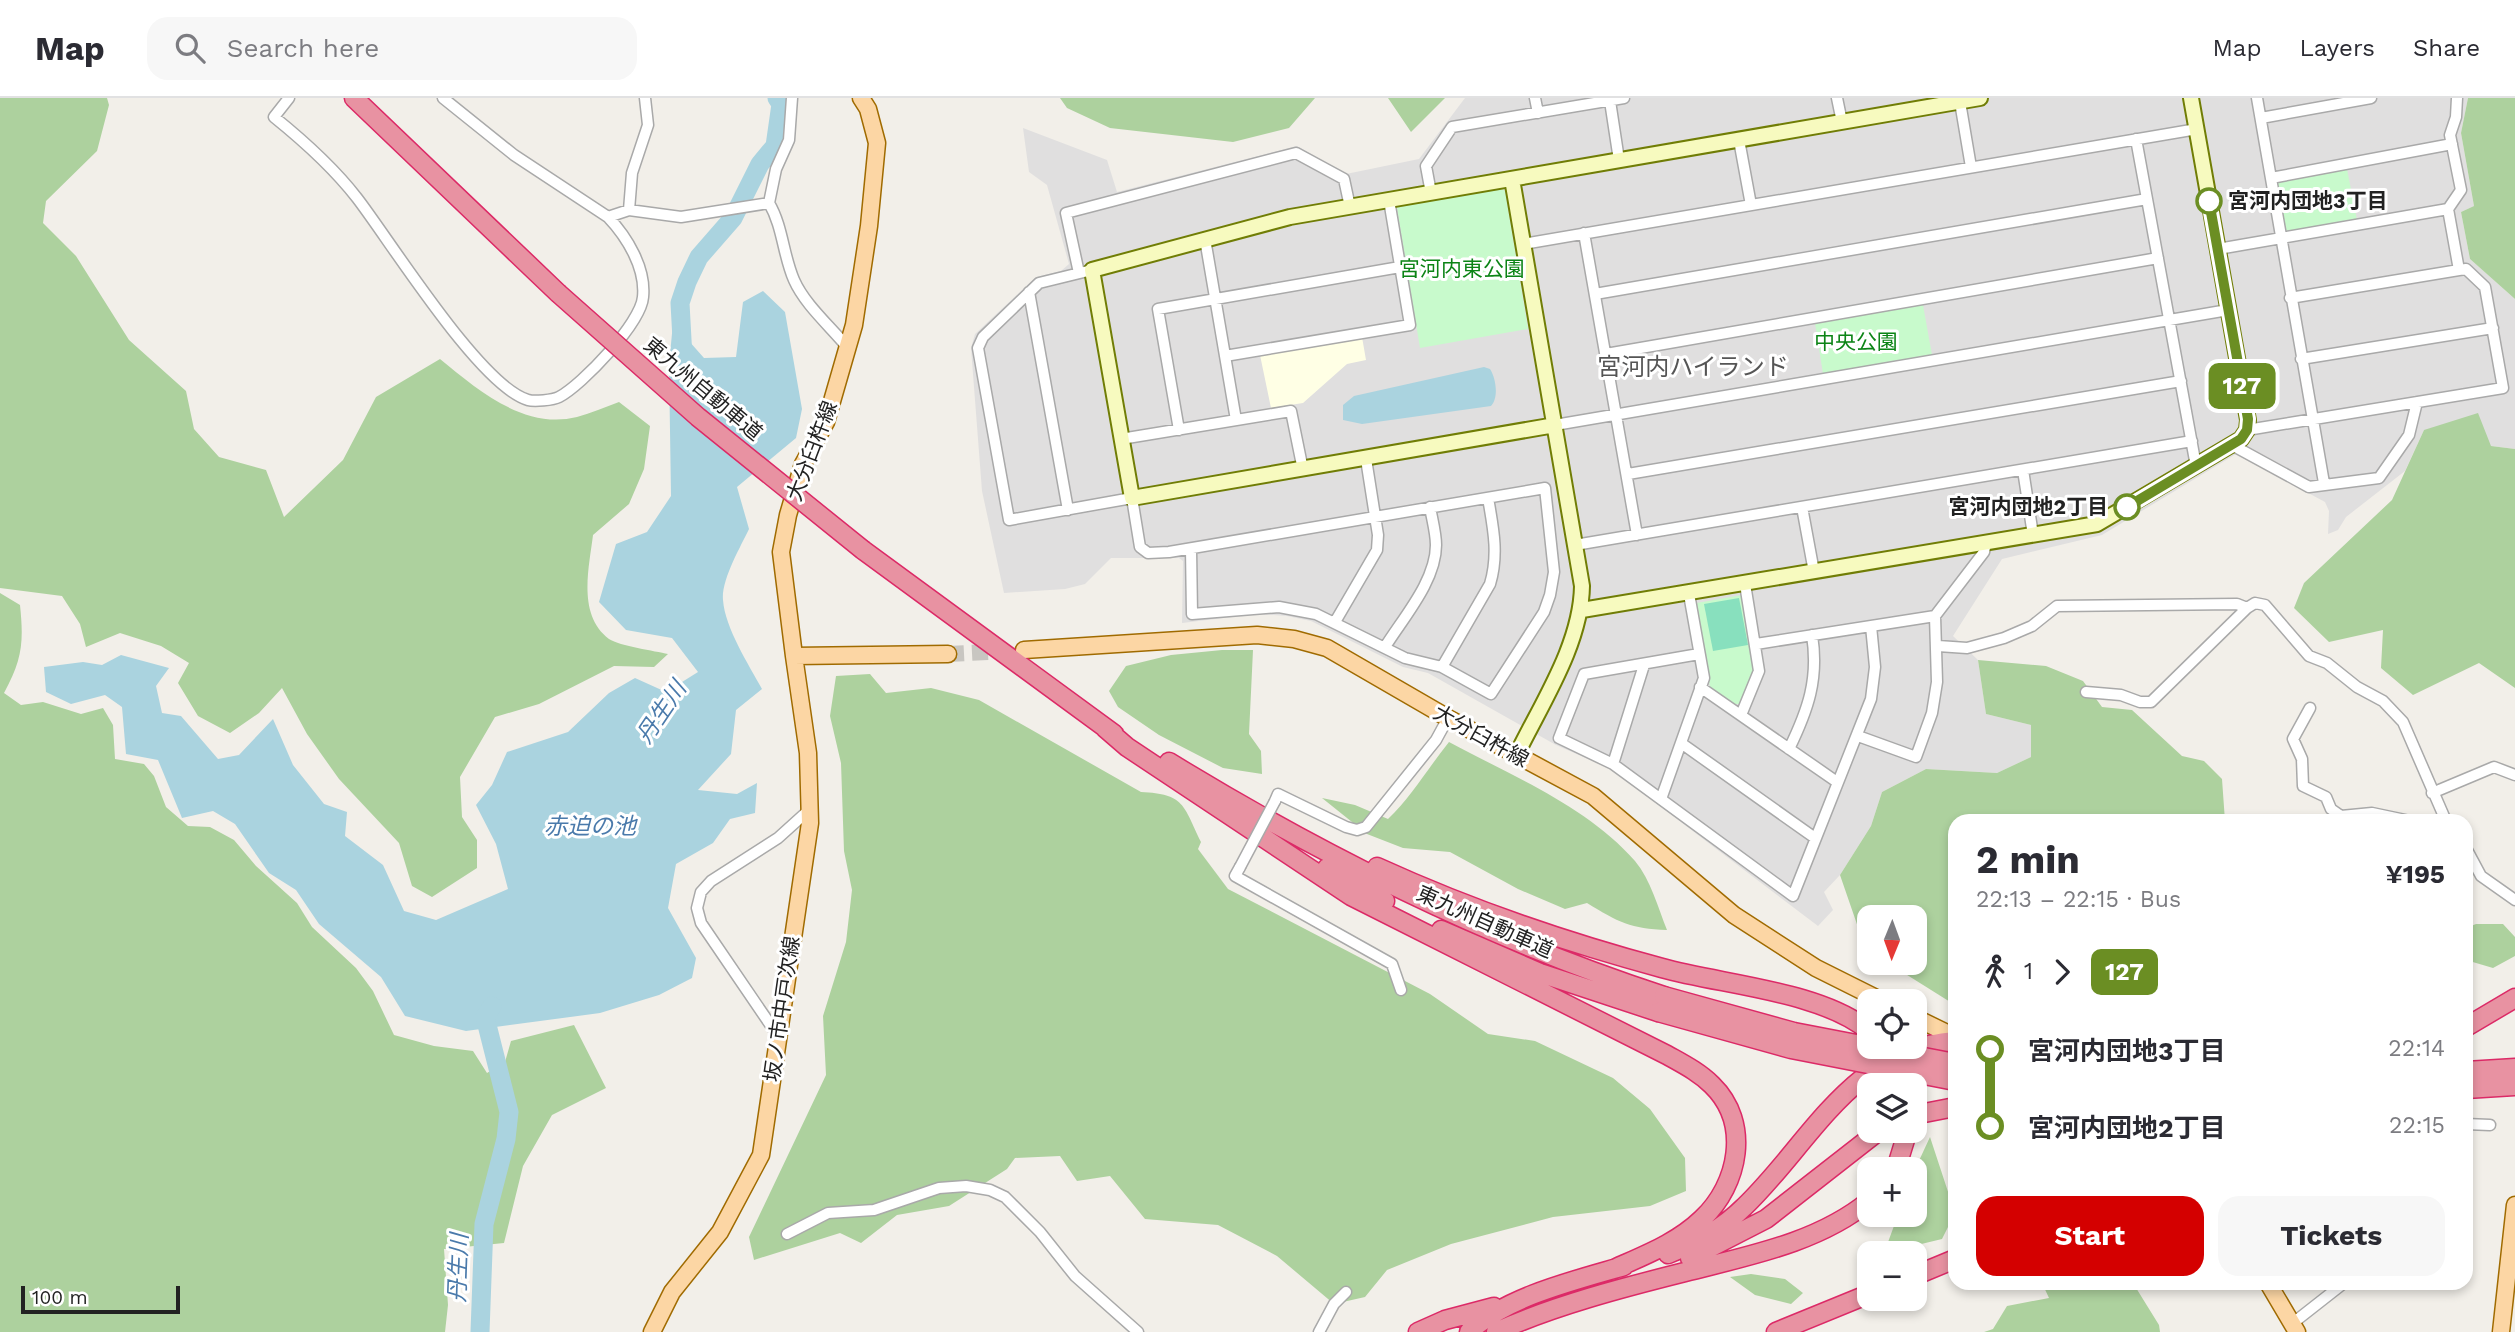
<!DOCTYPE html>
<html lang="en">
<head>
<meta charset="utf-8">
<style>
  body { margin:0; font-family:"Work Sans","Noto Sans JP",sans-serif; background:#f7f7f7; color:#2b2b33; height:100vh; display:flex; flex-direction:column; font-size:26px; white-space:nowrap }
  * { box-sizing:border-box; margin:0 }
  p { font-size:23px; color:#7c7c81 }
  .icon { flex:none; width:38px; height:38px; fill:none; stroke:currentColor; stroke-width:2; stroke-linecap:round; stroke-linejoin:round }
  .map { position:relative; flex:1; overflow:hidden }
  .drawer { position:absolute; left:1948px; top:716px; width:525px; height:476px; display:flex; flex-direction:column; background:#fff; border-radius:21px; box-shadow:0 4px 10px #0003 }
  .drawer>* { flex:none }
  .badge { padding:0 14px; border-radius:10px; font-size:24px; line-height:46px }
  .needle { width:46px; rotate:181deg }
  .controls { position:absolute; left:1857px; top:807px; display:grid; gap:14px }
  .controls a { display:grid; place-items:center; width:70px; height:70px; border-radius:14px; background:#fff; box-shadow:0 4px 10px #0003; font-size:35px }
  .scale { position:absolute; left:21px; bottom:18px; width:159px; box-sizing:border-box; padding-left:7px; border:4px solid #222; border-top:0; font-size:19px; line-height:24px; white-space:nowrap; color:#222; -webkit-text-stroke:5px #fff; paint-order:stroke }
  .map>.badge { position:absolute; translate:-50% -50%; box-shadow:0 0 0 4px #fff }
  .legs { display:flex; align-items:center; gap:10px; height:77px; padding:0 28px; font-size:23px }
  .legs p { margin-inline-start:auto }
  .overview { display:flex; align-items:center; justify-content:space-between; height:119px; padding:0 28px }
  h1 { font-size:38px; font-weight:700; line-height:52px }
  .cta { display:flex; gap:14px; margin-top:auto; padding:14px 28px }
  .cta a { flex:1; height:80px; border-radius:21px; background:#d40000; color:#fff; font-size:28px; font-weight:700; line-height:80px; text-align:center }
  .cta a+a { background:#f7f7f7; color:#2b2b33 }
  ul { padding:0 28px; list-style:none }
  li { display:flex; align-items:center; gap:24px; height:77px; font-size:26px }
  li i { display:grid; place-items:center; width:10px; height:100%; margin:0 9px; background:currentColor }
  li i::after { content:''; width:18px; height:18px; margin:-9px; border:5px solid; border-radius:50%; background:#fff }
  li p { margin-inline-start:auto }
  li:first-child i { background:linear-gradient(#0000 50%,currentColor 0) }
  li:last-child i { background:linear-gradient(currentColor 50%,#0000 0) }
  header { display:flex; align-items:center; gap:42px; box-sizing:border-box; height:98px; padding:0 35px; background:#fff; border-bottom:2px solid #e1e1e2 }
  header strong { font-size:33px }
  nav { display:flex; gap:38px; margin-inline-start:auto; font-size:24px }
  .search { width:490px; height:63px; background:#f7f7f7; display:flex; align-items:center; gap:18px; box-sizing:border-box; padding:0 24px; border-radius:21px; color:#7c7c81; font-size:26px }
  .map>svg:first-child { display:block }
  .residential { fill:#e0dfdf }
  .education { fill:#ffffe5 }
  .forest { fill:#add19e }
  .park { fill:#c8facc }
  .pitch { fill:#88e0be }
  .water { fill:#aad3df }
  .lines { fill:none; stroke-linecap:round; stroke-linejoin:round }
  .river { stroke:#aad3df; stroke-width:19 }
  .primary-tunnel { stroke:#c8c6c1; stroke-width:16; stroke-dasharray:16 8; stroke-linecap:butt }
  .street-casing { stroke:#a9a9a9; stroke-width:13 }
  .secondary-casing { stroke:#707d05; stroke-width:18 }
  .primary-casing { stroke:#a06b00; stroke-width:19 }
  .highway-casing { stroke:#dc2a67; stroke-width:21 }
  .street { stroke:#fff; stroke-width:10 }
  .secondary { stroke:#f7fabf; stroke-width:14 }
  .primary { stroke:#fcd6a4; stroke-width:16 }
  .highway { stroke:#e892a2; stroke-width:18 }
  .street-bridge-casing { stroke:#a9a9a9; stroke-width:13; stroke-linecap:butt }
  .highway-bridge-casing { stroke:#dc2a67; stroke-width:21; stroke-linecap:butt }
  .street-bridge { stroke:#fff; stroke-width:10 }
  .highway-bridge { stroke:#e892a2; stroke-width:18 }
  .line-1-casing { stroke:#fff; stroke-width:16 }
  .line-1 { stroke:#6b8e23; stroke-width:10 }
  .stop-1-dot { fill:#fff; stroke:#6b8e23; stroke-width:3.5 }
  .labels { text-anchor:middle; stroke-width:6; stroke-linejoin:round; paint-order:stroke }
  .stop-label { font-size:21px; font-weight:bold; fill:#222; stroke:#fff; text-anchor:start }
  .park-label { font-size:21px; fill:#0c8416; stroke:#fff }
  .street-label { font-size:21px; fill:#222; stroke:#fff }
  .water-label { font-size:23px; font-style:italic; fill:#4a7aab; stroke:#fff }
  .quarter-label { font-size:24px; fill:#555; stroke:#fff }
</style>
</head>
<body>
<header>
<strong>Map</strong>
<div class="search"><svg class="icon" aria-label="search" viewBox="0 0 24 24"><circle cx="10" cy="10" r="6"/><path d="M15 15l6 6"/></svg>Search here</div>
<nav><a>Map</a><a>Layers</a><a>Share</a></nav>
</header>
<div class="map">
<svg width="2515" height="1234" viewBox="0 0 2515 1234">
  <rect width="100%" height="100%" fill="#f2efe9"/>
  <path class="residential" d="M1465 0H2468L2461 35 2474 108 2461 114 2470 161 2515 201V351L2491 348 2424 332 2405 373 2346 419 2338 432 2328 436 2329 413 2325 404 2236 356 2102 437 2002 461 1953 538 1978 562 1986 616 2031 627V659L1997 675 1926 671 1882 694 1871 728 1840 777 1824 794 1833 812 1818 828 1611 671 1556 647 1428 575 1403 569 1311 523 1287 518 1257 516 1182 525 1183 463 1179 460H1111L1085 486 1065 491 1004 495 982 393 971 250 975 236 1036 179 1061 173 1069 166 1047 87 1029 74 1023 30 1107 62 1117 94 1297 48 1346 76 1419 61Z"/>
  <path class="education" d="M1362 239 1366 262 1347 266 1303 305 1271 310 1260 257Z"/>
  <path class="forest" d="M0 0H107L109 7 97 53 46 103 43 125 76 158 129 242 186 293 194 331 219 359 266 372 284 419 343 362 376 299 440 261C478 292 524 332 577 319 591 315 605 309 619 304L650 328 644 371 629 406 593 437C589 470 577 517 609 541 620 548 655 553 668 556L654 569 614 568 539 606 495 619 460 679 462 719 477 742V770L432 799 412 788 399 745 339 681 307 636 282 590 259 615 230 635 198 618 178 585 189 565 161 548 120 535 86 549 80 526 62 498 0 490Z
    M1060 0H1315L1289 30 1233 44 1110 30 1067 10Z
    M1388 0H1445L1411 34Z
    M2468 0H2515V201L2470 161 2461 114 2474 108 2461 35Z
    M2478 315 2491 348 2515 351V590L2479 565 2413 597 2381 570 2383 532 2329 544 2294 510 2304 485 2392 402 2424 332Z
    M0 495 20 507C24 545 22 562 4 595L21 607 43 604 81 616 103 610 113 627 115 661 144 666 154 678 166 709 188 728 210 729 234 742 256 768 297 805 312 829 356 870 373 893 394 937 434 948 473 953 487 975 505 964 511 943 574 927 606 990 552 1017 523 1068 504 1145 444 1151 448 1207 445 1234H0Z
    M1222 552H1253L1249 636 1261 653 1262 676 1223 670 1159 637 1118 609 1109 593 1126 568 1171 557Z
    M1978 562 2046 568 2083 583 2102 609 2132 612 2182 658 2204 663 2222 681 2225 723H1955V907L1888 865 1914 864V819H1869V845L1860 835 1840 777 1871 728 1882 694 1926 671 1997 675 2031 659V627L1986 616Z
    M870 576 886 595 931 590 979 602 1141 694C1185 696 1183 707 1201 744L1198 751 1228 791 1430 896 1488 936 1535 943 1613 980 1650 1011 1685 1060 1686 1093 1650 1108 1553 1119 1451 1146 1387 1172 1365 1199 1334 1206 1277 1158 1218 1127 1145 1121 1110 1078 1077 1083 1060 1058 1015 1060 1007 1071 949 1108 897 1117 861 1145 840 1135 754 1162 749 1139 826 977 823 918 846 844 852 792 844 753 841 665 830 618 836 578Z
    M1449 644C1512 678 1587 708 1635 763 1651 782 1658 810 1667 832 1631 831 1618 824 1587 805L1565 811 1518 791 1450 754 1403 750 1367 736 1322 700 1355 707 1388 721C1412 698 1428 670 1449 644Z
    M2476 826H2503L2515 839V858L2493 870 2466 862V830Z
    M1930 1039 1955 1115 1942 1141 1884 1155 1898 1117 1914 1116 1917 1067Z
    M1751 1176 1785 1181 1803 1195 1791 1206 1755 1197 1730 1179Z
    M2042 1185H2133L2159 1227 2160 1234H1984L1993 1231 2007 1208 2049 1200Z"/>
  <path class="park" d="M2347 71 2357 122 2289 134 2282 129 2276 88 2281 82Z
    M1501 90 1505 93 1528 231 1420 250 1397 110 1398 107Z
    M1923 207 1932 257 1823 276 1815 225Z
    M1742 497 1754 573 1741 606H1734L1710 589 1697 505Z"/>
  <path class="pitch" d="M1739 500 1748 547 1713 553 1704 506Z"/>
  <path class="water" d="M763 193 785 214 802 311 796 340 737 389 749 431C741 448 721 482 723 502 725 530 749 567 762 591L736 612 731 656 698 692 737 696 757 685 755 715 730 721 713 745 676 766 668 810 696 860 692 880 659 897 600 915 466 933 405 918 381 879 319 826 296 792 269 775 235 726 213 713 182 720 158 662 126 656 122 609 105 597 71 606 46 594 44 569 83 564 102 567 121 557 169 570 156 588 162 615 181 618 218 661 239 657 273 621 293 667 324 706 347 714 345 738 383 767 404 813 436 822 508 791 496 746 476 707 492 687 507 654 568 634 609 595 635 580 666 594 698 574 672 540 626 532 599 504 616 446 647 434 671 398 669 267 673 225 704 260 736 259 743 204Z
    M1484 269 1490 271C1496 280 1499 300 1491 308L1362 326 1343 322V307L1354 298Z"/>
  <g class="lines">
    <path class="river" d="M683 260 680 205 687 184 699 159 733 120 760 66 775 48 781 6 777 0
      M480 1234 484 1126 506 1041 509 1014 485 919 492 908"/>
    <path class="primary-tunnel" d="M948 556 1007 553"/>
    <g class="street-casing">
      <path id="street" d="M289 0 274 19C305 44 333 69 357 100 391 144 480 288 528 302 534 304 553 302 559 299 582 287 641 225 643 199 646 170 627 139 608 119L514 57 443 0
        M792 0 789 42 776 71 769 105C783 129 783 157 794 182 805 207 831 229 848 250
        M1535 0 1538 15
        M1837 0 1842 24
        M2257 0 2324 385
        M1610 3 1619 62
        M1960 4 1971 69
        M2261 20 2371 0
        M2136 41 2196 368
        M1739 42 1751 107
        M2271 80 2452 46
        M1431 95 1426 68 1452 29 1624 0
        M629 112 632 75 648 27 645 0
        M608 119 629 112 681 119 769 105
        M1584 135 1637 437
        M1205 141 1236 322
        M1523 146 2197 31
        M2218 151 2448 111
        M1092 172 1039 185 983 239 978 250 1009 422 1132 400 1140 449 1148 455 1169 454 1545 390 1554 474 1550 497 1544 514 1491 596 1442 569 1405 560 1316 516 1279 509 1192 516 1191 451
        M1079 175 1066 115 1296 55 1344 81 1350 109
        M1029 194 1068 412
        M1595 196 2147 101
        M2290 200 2459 172 2448 111 2461 92 2450 37 2456 19 2457 0
        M1606 256 2158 160
        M1225 258 1410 227 1389 102
        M2301 261 2493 230
        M1555 327 2228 212
        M1179 332 1158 211 1400 169
        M2247 332 2503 290 2485 189 2466 171 2459 172
        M1121 341 1291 313 1303 372
        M2232 347 2309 389 2379 380 2409 337 2417 304
        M2023 372 2033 437
        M1628 376 2181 283
        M1802 409 1814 474
        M1575 447 2192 343
        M1335 524 1377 452 1378 437 1366 361
        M1756 546 1935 518
        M1938 548 1967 550 2004 540 2032 528 2057 508 2237 506 2247 510
        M1385 549C1403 520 1436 483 1436 447 1436 435 1432 421 1430 409
        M1699 556 1584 576 1559 640 1613 666 1793 798 1871 601 1875 569 1871 528
        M1442 569 1490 486C1499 456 1493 429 1488 400
        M1700 589 1837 684
        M2086 594 2121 597 2140 604H2151L2247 510 2255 505 2265 507 2309 558 2327 565 2357 589 2383 603 2403 624 2446 723
        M2310 610 2293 641 2302 661 2303 688 2326 699 2331 711 2341 718 2372 715 2410 723
        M1741 617 1759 573 1745 486
        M1858 638 1916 659 1932 615 1937 584 1935 518 1984 454 1986 445
        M1681 645 1815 740
        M1789 651C1808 612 1819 581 1812 537
        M1613 666 1644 567
        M2432 695 2494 669 2515 677
        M1661 701 1704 580 1689 496
        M1275 703 1278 696 1346 729 1357 732 1366 729 1436 642 1448 620
        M2466 750 2481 778 2515 802
        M1240 769 1235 778 1392 866 1401 892
        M778 938 701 825 697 810 701 794 711 783 778 740 809 712
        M2466 1026 2490 1027
        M787 1136 828 1115 874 1112 939 1090 966 1088 990 1092 1005 1099 1040 1134 1075 1178 1138 1234
        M2293 1225 2344 1185
        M1319 1234 1334 1206 1346 1194"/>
    </g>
    <g class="secondary-casing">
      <path id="secondary" d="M1512 81 1582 488C1581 547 1541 606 1516 658
        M1555 327 1132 400 1092 172 1290 119 1980 0
        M1582 512 2097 426 2241 341 2247 332 2248 322 2191 0"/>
    </g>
    <g class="primary-casing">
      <path id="primary" d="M861 0 868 11 877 45 869 128 854 227 826 324 803 366 788 417 781 454 794 558 948 556
        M1024 552 1257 537 1294 541 1327 550 1448 620 1593 698 1734 817 1816 870 1882 903
        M1914 919 1955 939
        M2268 1185 2297 1234
        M652 1234 672 1194 720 1134 761 1057 810 725 808 655 794 558
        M2501 1234 2515 1107"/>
    </g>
    <g class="highway-casing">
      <path id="highway" d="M354 0 558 195
        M863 452 1114 636
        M1105 630 1127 649 1351 798 1667 957C1683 966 1699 974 1712 987 1751 1025 1739 1086 1702 1121 1677 1145 1645 1157 1614 1171
        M1169 664C1326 760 1488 841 1664 898
        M1377 769C1469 811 1565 844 1662 870 1723 887 1821 893 1869 933
        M1327 770 1385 803
        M1441 832 1540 875 1658 914
        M2466 929 2515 900
        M2466 973 2515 970
        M2466 991 2515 988
        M1914 1017 1955 1009
        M1896 1071 1908 1032
        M1668 1156C1696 1145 1722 1131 1744 1109 1810 1046 1851 951 1955 943
        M1690 1160 1766 1121 1880 1032
        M1914 1178 1955 1161
        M1418 1234 1445 1222 1494 1209
        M1469 1234C1505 1199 1576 1182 1624 1168
        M1496 1234C1552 1208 1625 1189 1685 1174 1747 1158 1818 1145 1869 1103
        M1776 1234 1869 1196"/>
    </g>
    <use href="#street" class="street"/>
    <use href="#secondary" class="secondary"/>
    <use href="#primary" class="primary"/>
    <use href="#highway" class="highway"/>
    <g class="street-bridge-casing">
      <path id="street-bridge" d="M1240 769 1275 703"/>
    </g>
    <g class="highway-bridge-casing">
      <path id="highway-bridge" d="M558 195 698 319 863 452
        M1664 898 1794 934 1955 965
        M1658 914 1791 951 1955 983"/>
    </g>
    <use href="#street-bridge" class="street-bridge"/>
    <use href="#highway-bridge" class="highway-bridge"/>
  </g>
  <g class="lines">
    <g class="line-1-casing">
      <path id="line-1" d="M2127 409 2241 341 2247 332 2248 321 2209 103"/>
    </g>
    <use href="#line-1" class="line-1"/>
  </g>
  <g class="stop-1-dot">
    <circle cx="2209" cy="103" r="12"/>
    <circle cx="2127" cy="409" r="12"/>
  </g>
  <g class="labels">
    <g class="stop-label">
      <text x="2228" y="110">宮河内団地3丁目</text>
      <text x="2108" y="416" text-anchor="end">宮河内団地2丁目</text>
    </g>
    <g class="park-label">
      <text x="1462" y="178">宮河内東公園</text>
      <text x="1856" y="251">中央公園</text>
    </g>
    <g class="street-label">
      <text transform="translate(703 291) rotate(40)" y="7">東九州自動車道</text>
      <text transform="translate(812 353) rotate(-69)" y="7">大分臼杵線</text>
      <text transform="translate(1481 638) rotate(29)" y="7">大分臼杵線</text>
      <text transform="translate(1485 824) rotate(24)" y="7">東九州自動車道</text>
      <text transform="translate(782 911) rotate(-82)" y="7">坂ノ市中戸次線</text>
    </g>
    <g class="water-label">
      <text transform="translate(661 614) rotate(-56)" y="8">丹生川</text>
      <text x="590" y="736">赤迫の池</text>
      <text transform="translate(458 1170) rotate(-88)" y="8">丹生川</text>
    </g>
    <g class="quarter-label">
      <text x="1693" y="277">宮河内ハイランド</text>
    </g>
  </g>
</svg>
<div class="controls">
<a><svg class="needle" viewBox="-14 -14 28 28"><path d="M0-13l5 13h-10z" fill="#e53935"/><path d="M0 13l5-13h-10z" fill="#7c7c81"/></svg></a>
<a><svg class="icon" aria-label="locate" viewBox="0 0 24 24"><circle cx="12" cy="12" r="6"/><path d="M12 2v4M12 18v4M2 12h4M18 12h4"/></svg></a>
<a><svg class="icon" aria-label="layers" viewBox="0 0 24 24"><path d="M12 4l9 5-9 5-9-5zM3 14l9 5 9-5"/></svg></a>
<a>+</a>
<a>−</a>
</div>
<div class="scale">100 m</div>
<b class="badge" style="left:2242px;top:288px;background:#6b8e23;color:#fff">127</b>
<section class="drawer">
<div class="overview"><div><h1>2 min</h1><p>22:13 – 22:15 · Bus</p></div><b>¥195</b></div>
<div class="legs"><svg class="icon" aria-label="walk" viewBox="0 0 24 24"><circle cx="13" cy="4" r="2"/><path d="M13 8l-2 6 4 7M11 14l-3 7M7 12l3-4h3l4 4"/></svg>1<svg class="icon" aria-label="forward" viewBox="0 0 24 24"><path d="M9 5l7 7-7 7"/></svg><b class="badge" style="background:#6b8e23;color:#fff">127</b></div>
<ul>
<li><i style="color:#6b8e23"></i><b>宮河内団地3丁目</b><p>22:14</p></li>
<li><i style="color:#6b8e23"></i><b>宮河内団地2丁目</b><p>22:15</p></li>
</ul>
<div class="cta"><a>Start</a><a>Tickets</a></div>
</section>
</div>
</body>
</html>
